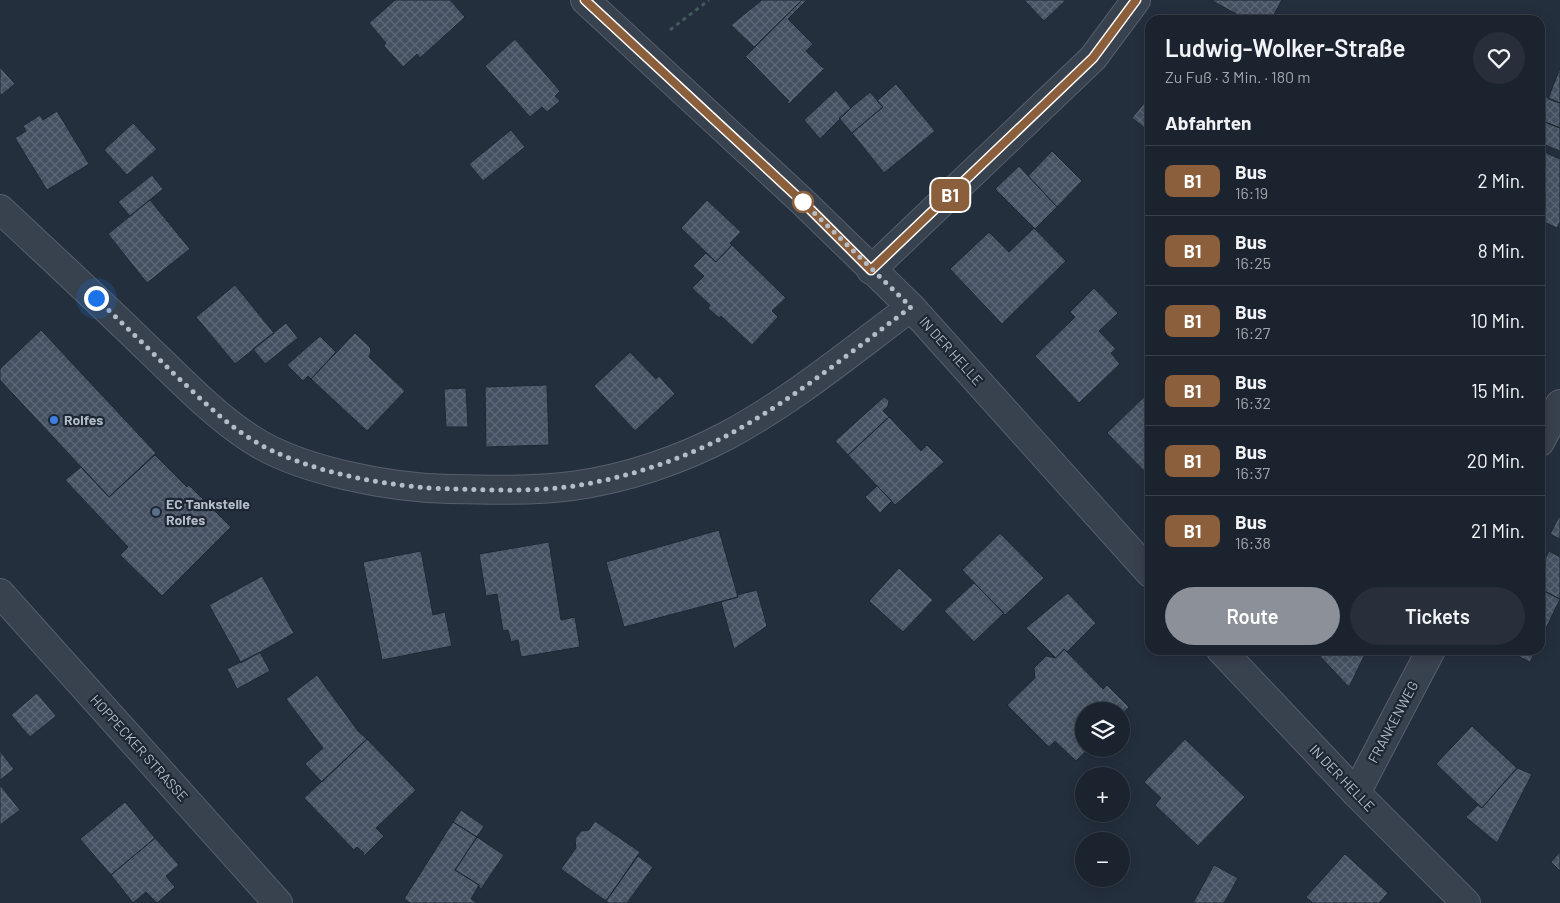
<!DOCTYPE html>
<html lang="de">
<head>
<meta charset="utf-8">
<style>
  body { margin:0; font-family:Barlow,sans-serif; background:#282f3a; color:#f1f3f6; height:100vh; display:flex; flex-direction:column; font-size:19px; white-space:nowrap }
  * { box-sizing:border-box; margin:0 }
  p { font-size:16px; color:#a0a4aa }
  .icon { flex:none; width:28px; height:28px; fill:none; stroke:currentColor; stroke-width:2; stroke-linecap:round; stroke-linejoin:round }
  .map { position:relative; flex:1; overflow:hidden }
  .sheet { position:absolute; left:1145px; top:15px; width:400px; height:640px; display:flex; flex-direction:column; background:#1b232e; border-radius:15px; box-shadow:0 2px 12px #0003,0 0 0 1px #39404a }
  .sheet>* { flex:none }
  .badge { padding:0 10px; border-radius:8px; font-size:18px; line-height:32px }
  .fabs { position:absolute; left:1075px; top:702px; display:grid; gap:10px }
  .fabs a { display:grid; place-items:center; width:55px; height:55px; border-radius:50%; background:#1b232e; box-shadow:0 2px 12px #0003,0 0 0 1px #39404a; font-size:25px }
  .you { position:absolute; width:25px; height:25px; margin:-12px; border:4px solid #fff; border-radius:50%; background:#1a73e8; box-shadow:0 0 0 8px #1a73e833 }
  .map>.badge { position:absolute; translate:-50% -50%; box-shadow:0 0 0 2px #fff }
  h2 { padding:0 20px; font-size:19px; line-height:45px }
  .round { display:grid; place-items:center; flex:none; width:52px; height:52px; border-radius:26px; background:#282f3a }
  .headline { display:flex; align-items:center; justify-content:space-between; height:85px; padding:0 20px }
  h1 { font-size:24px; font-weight:600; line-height:38px }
  .action { display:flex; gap:10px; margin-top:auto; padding:10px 20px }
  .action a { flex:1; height:58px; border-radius:30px; background:#8c9099; color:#fff; font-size:20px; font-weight:600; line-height:58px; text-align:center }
  .action a+a { background:#282f3a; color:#f1f3f6 }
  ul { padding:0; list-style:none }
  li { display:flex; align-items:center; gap:15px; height:70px; padding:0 20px; border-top:1px solid #39404a }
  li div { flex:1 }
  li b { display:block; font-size:19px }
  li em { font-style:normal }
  li .badge { min-width:55px; font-weight:700; text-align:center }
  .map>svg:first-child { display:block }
  .building { fill:url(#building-cross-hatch); stroke:#1f2835 }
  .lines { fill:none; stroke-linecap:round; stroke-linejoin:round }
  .minor-casing { stroke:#565f6c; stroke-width:30 }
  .path { stroke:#44595c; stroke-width:3; stroke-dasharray:4 4; stroke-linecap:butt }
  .minor { stroke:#38414e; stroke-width:28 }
  .line-casing { stroke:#fff; stroke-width:11 }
  .line { stroke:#8b5e3c; stroke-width:8 }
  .walk { stroke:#b4bcc9; stroke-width:5; stroke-dasharray:0 9 }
  .stop-dot { fill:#fff; stroke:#8b5e3c; stroke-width:2.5 }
  .shop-dot { fill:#3f7fe0; stroke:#1d2633; stroke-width:2 }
  .service-dot { fill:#5c6f8a; stroke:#1d2633; stroke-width:2 }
  .labels { text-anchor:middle; stroke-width:4.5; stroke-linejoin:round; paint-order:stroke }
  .street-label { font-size:14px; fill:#b4bcc9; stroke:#1d2633 }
  .poi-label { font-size:14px; font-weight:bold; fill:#b4bcc9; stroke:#1d2633; text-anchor:start }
</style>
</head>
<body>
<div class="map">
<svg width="1560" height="903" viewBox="0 0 1560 903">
  <defs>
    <pattern id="building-cross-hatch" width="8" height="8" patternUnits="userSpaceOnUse" patternTransform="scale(1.25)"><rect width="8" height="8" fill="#455162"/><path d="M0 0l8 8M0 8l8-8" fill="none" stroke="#5d6877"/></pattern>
  </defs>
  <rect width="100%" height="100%" fill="#242f3e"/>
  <path class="building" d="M395 0H450L465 17 420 58 417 54 403 67 384 46 386 43 369 23Z
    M762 0H802L754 47 731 25Z
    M802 0H807L788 19 813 44 806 51 823 68 824 66 825 68 789 104 787 102 789 101 746 57 744 58Z
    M1024 0H1066L1044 21Z
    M1211 0H1282L1271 20H1247Z
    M515 39 560 91 555 96 560 101 547 112 542 107 530 117 485 66Z
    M0 67 15 84 0 96Z
    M1560 68V103L1548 99Z
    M896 84 935 131 884 173 852 133 883 107 877 101Z
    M836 90 851 108 820 139 804 120Z
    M870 92 883 107 852 133 839 118Z
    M1540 94 1560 103V128L1540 120Z
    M1150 96V132L1132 118Z
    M57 111 89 164 47 190 15 138 26 131 23 126 40 115 43 120Z
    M1540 120 1560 128V151L1540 143Z
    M133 123 157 149 127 175 104 150Z
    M511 130 525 147 483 181 469 164Z
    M1540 150 1560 159V222L1557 228 1540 220Z
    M1052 151 1082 181 1057 207 1028 176Z
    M1019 166 1057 207 1035 229 995 189Z
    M152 175 163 189 130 216 118 202Z
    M150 200 190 249 147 283 108 234Z
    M707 200 741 232 730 243 732 245 716 262 681 228Z
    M1034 228 1066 261 1002 324 950 269 989 232 1009 252Z
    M732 245 786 298 772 311 778 317 752 345 721 316 719 318 708 308 710 305 692 288 704 276 693 266 706 253 716 262Z
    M235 285 274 333 235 364 196 317Z
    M1094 288 1118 313 1099 331 1116 349 1111 353 1120 364 1079 403 1035 356 1075 317 1070 312Z
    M286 323 298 338 265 364 253 349Z
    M41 330 156 453 109 497 0 380V369Z
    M355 333 370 347 371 352 369 357 405 391 367 431 311 379Z
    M320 336 336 352 311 379 308 376 303 381 287 365Z
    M630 352 656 379 659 376 675 394 635 431 594 386Z
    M547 385 549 445 486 447 485 387Z
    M466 388 468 427H446L444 389Z
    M1150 391V477L1107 433Z
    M884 397 889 400 888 406 883 411 889 417 848 455 835 441Z
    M889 417 921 451 927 445 944 462 895 505 848 455Z
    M155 455 187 487 189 485 231 527 162 596 120 555 128 547 65 480 81 467 109 497Z
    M877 486 892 501 880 513 865 497Z
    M1560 515V539L1550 534Z
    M719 530 738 597 624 627 606 562Z
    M1000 533 1044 578 1005 615 962 570Z
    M549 542 561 620 575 617 580 647 521 657 518 640 511 642 508 630 503 631 497 594 486 596 479 554Z
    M421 551 433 615 445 612 452 646 382 660 363 562Z
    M1549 551 1560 557V599L1540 589V569Z
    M899 568 933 600 903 632 869 601Z
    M262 576 294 633 241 663 209 605Z
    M974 583 1004 613 974 642 944 611Z
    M1540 589 1560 599 1540 641Z
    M757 590 767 626 734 649 721 602 738 597 737 595Z
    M1068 593 1096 623 1067 652 1064 649 1056 658 1026 628Z
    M1064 649 1103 689 1107 685 1129 707 1121 716V711H1084V749H1088L1076 761 1055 741 1049 747 1007 705 1035 678 1034 668 1046 656 1056 658Z
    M1314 650H1367L1349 687Z
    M1505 650H1536L1530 662Z
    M260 652 270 671 237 689 227 669Z
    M317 675 358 731 367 739 322 782 305 764 323 748 286 699Z
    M37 693 56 716 30 737 11 715Z
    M1472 726 1517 768 1482 808 1436 764Z
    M367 739 416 790 376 828 384 836 363 857 364 853 357 847 354 850 304 798Z
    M1185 739 1245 797 1198 846 1155 805 1161 798 1144 782Z
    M0 751 14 769 0 780Z
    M1517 768 1532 774 1497 843 1466 817 1478 805 1482 808Z
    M0 785 20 810 0 825Z
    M125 802 155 838 111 875 80 839Z
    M461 810 484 826 477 837 453 822Z
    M595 821 640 852 606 901 561 869 576 848 575 839 581 831 589 830Z
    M453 822 477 837 455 870 479 885 471 899 478 903H410L404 899Z
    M477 837 504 855 481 889 479 887V885L455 870Z
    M155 838 179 865 166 876 175 887 157 903 146 892 133 903 111 875Z
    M1560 852V871L1551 862Z
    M1345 854 1388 893 1379 903H1313L1306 897Z
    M638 856 653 867 627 903H609L606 901Z
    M1214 865 1238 878 1224 903H1193Z"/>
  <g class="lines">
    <g class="minor-casing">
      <path id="minor" d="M585 0 803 202 911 307 1150 573
        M0 209C48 254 96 298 143 344 178 377 211 413 251 439 300 471 391 488 450 489 490 490 532 491 572 486 625 479 681 460 728 435 793 400 852 351 911 307
        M871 270 1093 58 1136 0
        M1540 442 1560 404
        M0 593 278 903
        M1221 650 1356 793 1466 903
        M1356 793 1431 650"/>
    </g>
    <path class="path" d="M670 30 709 0"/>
    <use href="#minor" class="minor"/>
  </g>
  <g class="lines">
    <g class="line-casing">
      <path id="line" d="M585 0 803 202 871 270 1093 58 1136 0"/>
    </g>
    <use href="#line" class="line"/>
    <path class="walk" d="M96 298C122 323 148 348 173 373 198 396 222 421 251 439 302 472 393 488 453 489 493 490 534 492 574 486 626 478 681 460 728 435 793 400 852 351 911 307L803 202"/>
  </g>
  <circle class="stop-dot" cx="803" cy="202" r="10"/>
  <circle class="shop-dot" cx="54" cy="420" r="5"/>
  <circle class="service-dot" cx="156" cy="512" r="5"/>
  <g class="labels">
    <g class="street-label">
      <text transform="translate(951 351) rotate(48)" y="5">IN DER HELLE</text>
      <text transform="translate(1393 722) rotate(-62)" y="5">FRANKENWEG</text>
      <text transform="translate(139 748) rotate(48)" y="5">HOPPECKER STRASSE</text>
      <text transform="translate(1342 778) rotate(46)" y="5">IN DER HELLE</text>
    </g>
    <g class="poi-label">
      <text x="64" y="425">Rolfes</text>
      <text x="166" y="509">EC Tankstelle<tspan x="166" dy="16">Rolfes</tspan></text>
    </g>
  </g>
</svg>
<div class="fabs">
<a><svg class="icon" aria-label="layers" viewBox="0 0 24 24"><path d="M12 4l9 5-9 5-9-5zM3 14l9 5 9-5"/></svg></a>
<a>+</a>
<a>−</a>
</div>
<div class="you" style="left:96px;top:298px"></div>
<b class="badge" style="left:950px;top:195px;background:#8b5e3c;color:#fff">B1</b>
<section class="sheet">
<div class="headline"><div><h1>Ludwig-Wolker-Straße</h1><p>Zu Fuß · 3 Min. · 180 m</p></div><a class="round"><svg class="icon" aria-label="heart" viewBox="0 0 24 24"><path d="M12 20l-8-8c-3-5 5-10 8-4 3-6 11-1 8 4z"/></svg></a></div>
<h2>Abfahrten</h2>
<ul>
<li><span class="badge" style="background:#8b5e3c;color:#fff">B1</span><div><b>Bus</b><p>16:19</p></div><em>2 Min.</em></li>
<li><span class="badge" style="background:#8b5e3c;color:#fff">B1</span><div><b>Bus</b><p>16:25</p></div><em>8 Min.</em></li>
<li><span class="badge" style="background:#8b5e3c;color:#fff">B1</span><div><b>Bus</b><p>16:27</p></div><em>10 Min.</em></li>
<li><span class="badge" style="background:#8b5e3c;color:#fff">B1</span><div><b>Bus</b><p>16:32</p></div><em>15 Min.</em></li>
<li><span class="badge" style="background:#8b5e3c;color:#fff">B1</span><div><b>Bus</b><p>16:37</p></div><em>20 Min.</em></li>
<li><span class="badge" style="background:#8b5e3c;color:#fff">B1</span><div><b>Bus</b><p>16:38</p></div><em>21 Min.</em></li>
</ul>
<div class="action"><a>Route</a><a>Tickets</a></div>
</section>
</div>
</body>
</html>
